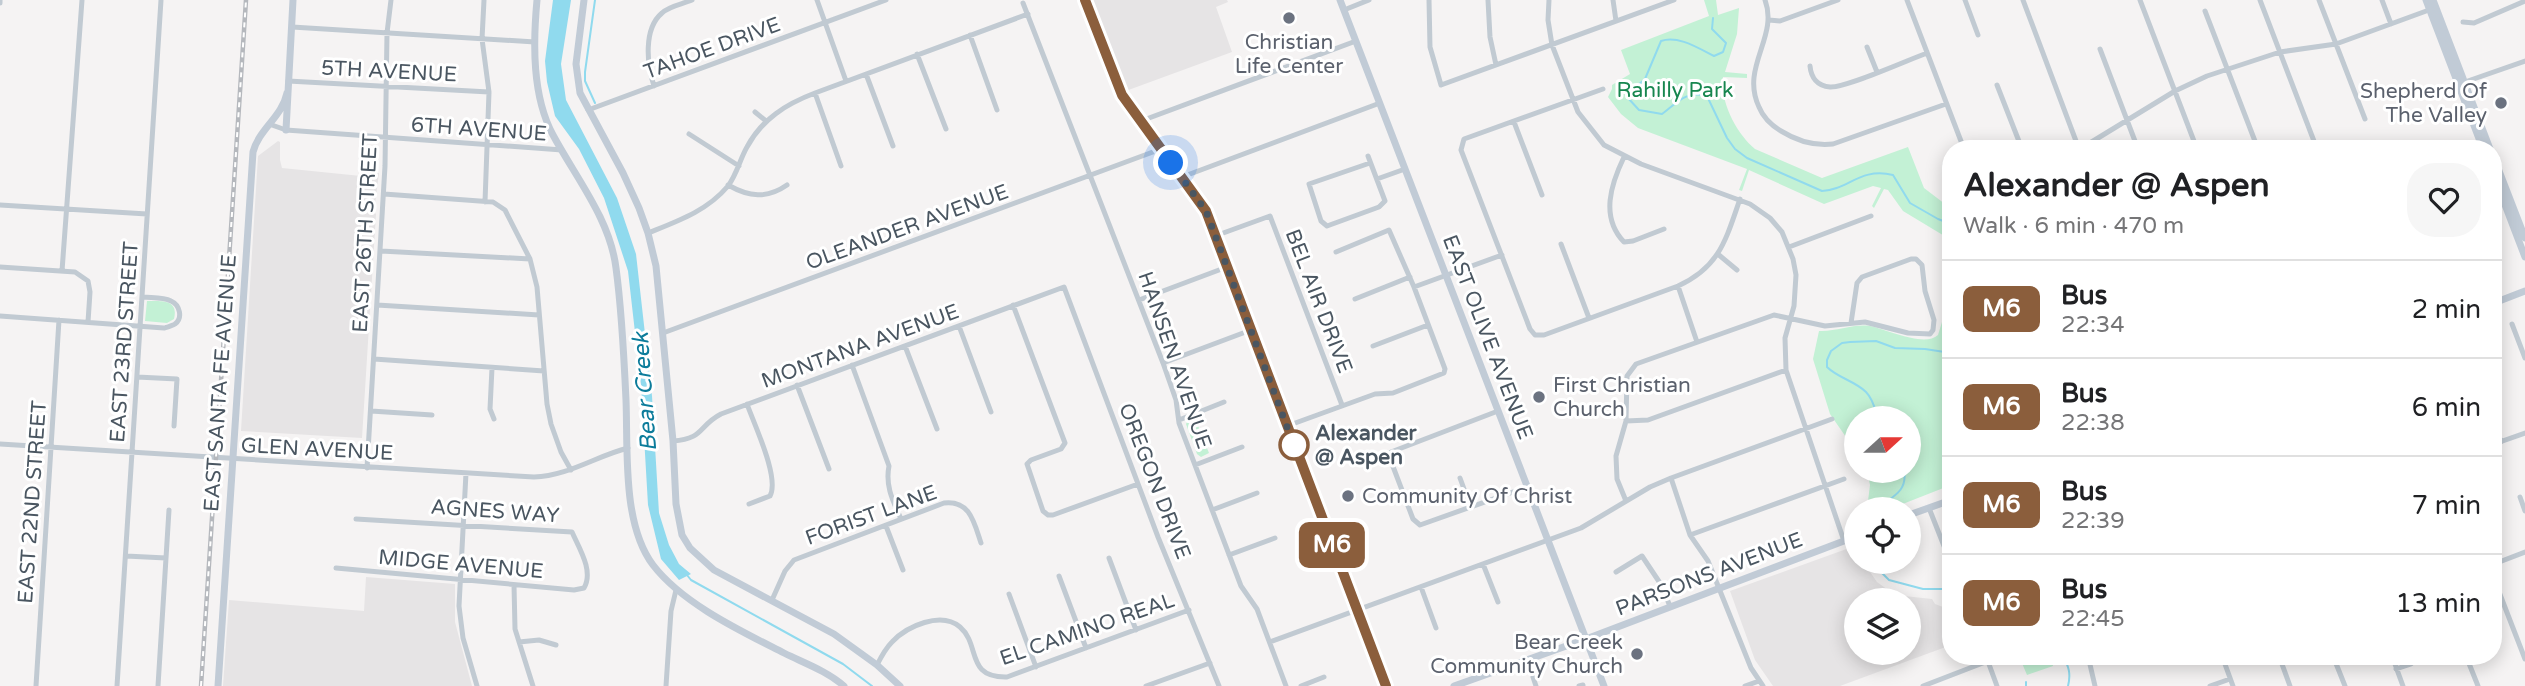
<!DOCTYPE html>
<html lang="en">
<head>
<meta charset="utf-8">
<style>
  body { margin:0; font-family:"Varela Round",sans-serif; background:#f6f6f6; color:#202124; height:100vh; display:flex; flex-direction:column; font-size:26px; white-space:nowrap }
  * { box-sizing:border-box; margin:0 }
  p { font-size:23px; color:#757577 }
  .icon { flex:none; width:38px; height:38px; fill:none; stroke:currentColor; stroke-width:2; stroke-linecap:round; stroke-linejoin:round }
  .map { position:relative; flex:1; overflow:hidden }
  .sheet { position:absolute; left:1942px; top:140px; width:560px; height:525px; display:flex; flex-direction:column; background:#fff; border-radius:28px; box-shadow:0 4px 18px #0003 }
  .sheet>* { flex:none }
  .badge { padding:0 14px; border-radius:10px; font-size:24px; line-height:46px }
  .needle { width:46px; rotate:69deg }
  .fabs { position:absolute; left:1844px; top:406px; display:grid; gap:14px }
  .fabs a { display:grid; place-items:center; width:77px; height:77px; border-radius:50%; background:#fff; box-shadow:0 4px 18px #0003; font-size:35px }
  .you { position:absolute; width:35px; height:35px; margin:-18px; border:5px solid #fff; border-radius:50%; background:#1a73e8; box-shadow:0 0 0 10px #1a73e833 }
  .map>.badge { position:absolute; translate:-50% -50%; box-shadow:0 0 0 4px #fff }
  .round { display:grid; place-items:center; flex:none; width:74px; height:74px; border-radius:28px; background:#f6f6f6 }
  .headline { display:flex; align-items:center; justify-content:space-between; height:119px; padding:0 21px }
  h1 { font-size:33px; font-weight:700; line-height:52px }
  ul { padding:0; list-style:none }
  li { display:flex; align-items:center; gap:21px; height:98px; padding:0 21px; border-top:2px solid #e0e0e0 }
  li div { flex:1 }
  li b { display:block; font-size:26px }
  li em { font-style:normal }
  li .badge { min-width:77px; font-weight:700; text-align:center }
  .map>svg:first-child { display:block }
  .education { fill:#e6e4e5; fill-rule:evenodd }
  .green { fill:#c3f1d5 }
  .water { fill:#90daee }
  .lines { fill:none; stroke-linecap:round; stroke-linejoin:round }
  .stream { stroke:#90daee; stroke-width:2 }
  .street { stroke:#c1cad2; stroke-width:5 }
  .secondary { stroke:#c1cbd6; stroke-width:7 }
  .rail-casing { stroke:#b5b8bd; stroke-width:4.5 }
  .rail { stroke:#fff; stroke-width:2; stroke-dasharray:5; stroke-linecap:butt }
  .line-casing { stroke:#fff; stroke-width:16 }
  .line { stroke:#8b5e3c; stroke-width:10 }
  .walk { stroke:#4a5661; stroke-width:7; stroke-dasharray:0 12.6 }
  .worship-dot { fill:#6b7280; stroke:#fff; stroke-width:2.5 }
  .stop-dot { fill:#fff; stroke:#8b5e3c; stroke-width:3.5 }
  .labels { text-anchor:middle; stroke-width:6; stroke-linejoin:round; paint-order:stroke }
  .worship-label { font-size:21px; fill:#5b616d; stroke:#fff; text-anchor:end }
  .street-label { font-size:21px; fill:#4a5661; stroke:#fff }
  .park-label { font-size:21px; fill:#17864f; stroke:#fff }
  .stop-label { font-size:21px; font-weight:bold; fill:#4a5661; stroke:#fff; text-anchor:start }
  .water-label { font-size:23px; font-style:italic; fill:#0c7c9b; stroke:#fff }
</style>
</head>
<body>
<div class="map">
<svg width="2525" height="686" viewBox="0 0 2525 686">
  <rect width="100%" height="100%" fill="#f5f3f3"/>
  <path class="education" d="M1089 0H1227L1228 2 1216 7 1232 52 1123 92Z
    M278 141 280 142V160L282 168 361 176 379 173 375 204 371 209 376 214 362 438 241 431 258 156Z
    M1852 547 1857 553V562H1863L1877 582 1895 595 1932 599 1935 604 1951 610V645L1840 686H1773L1755 660 1730 591ZM1857 600H1909V653H1857Z
    M366 577 455 584V622L472 686H223L229 600 364 611Z"/>
  <path class="green" d="M1704 0H1716L1718 15 1739 8 1737 34 1725 72 1747 74V78L1723 77C1720 102 1736 133 1755 149L1822 178 1908 147 1924 188 1945 204H1951V240L1903 211 1888 190 1884 189 1874 208 1872 206 1881 188 1873 186 1824 204 1749 170 1742 191 1739 190 1747 169 1638 128 1621 114 1608 97 1612 89V85L1630 74 1621 50 1709 16Z
    M147 301C161 301 179 299 174 319L167 323 145 321Z
    M1951 320V485L1890 509H1867L1870 485 1867 471H1909V418H1857V453L1830 414 1813 359 1819 331C1838 332 1857 322 1874 327 1890 331 1925 347 1938 335L1942 322Z
    M1195 418 1209 453 1201 457 1197 454 1186 424 1188 420Z
    M2019 656H2051L2053 666 2027 675Z"/>
  <path class="water" d="M553 0H571L561 64 566 100 617 198 636 254 652 396 659 513 669 545 679 564 691 574 679 580 661 559 648 505 641 385 628 271 604 198 579 149 555 116 547 82 545 61Z"/>
  <g class="lines">
    <path class="stream" d="M595 0 585 72V81L595 103
      M1713 18 1712 29 1726 43 1723 52 1714 56C1698 48 1678 35 1661 41L1645 79 1628 94V98L1639 110 1662 114C1677 103 1686 90 1707 96L1727 138 1735 149 1747 158 1822 191C1848 190 1860 167 1893 175L1910 203 1938 219 1951 224
      M1878 418C1875 409 1873 399 1866 392 1855 381 1838 378 1827 367V360L1831 351 1842 343 1850 342 1876 341 1895 348 1925 349 1951 353
      M1877 509C1891 497 1908 492 1904 471
      M1871 562 1889 580 1923 589H1951
      M687 575 691 580 843 664 872 686
      M2063 656C2069 667 2071 674 2068 686
      M2026 682V686"/>
    <path class="street" d="M484 0 482 39 489 92 485 202
      M817 0 846 81
      M1085 0 1122 95 1206 211 1386 686
      M1429 0 1430 47 1441 85 1674 0
      M1488 0 1490 37 1496 65
      M1549 0 1548 20 1552 45 1578 112 1604 145 1641 164 1750 204 1770 218 1782 232 1793 259 1796 275 1794 306 1785 338 1786 370 1844 541
      M1613 0 1616 21
      M1765 0C1779 37 1740 67 1759 107 1763 117 1771 125 1781 131 1797 141 1815 146 1833 144L1946 104
      M1907 0 1964 149
      M1965 0 1978 35
      M2023 0 2079 149
      M2140 0 2197 149
      M2260 0 2317 149
      M2319 0 2365 119
      M2382 0 2391 24
      M0 3V0
      M1023 3 1163 363 1176 400 1179 423 1195 465 1241 586 1257 609 1286 686
      M1344 10 1369 0
      M2205 11 2258 149
      M1769 20 1780 21 1838 0
      M2463 22 2474 23 2525 1
      M292 27 535 42
      M970 35 997 110
      M1867 47 1877 72
      M2100 49 2138 149
      M917 54 946 129
      M1810 66C1811 77 1817 86 1830 87 1846 88 1908 60 1927 53
      M866 74 893 146
      M288 81 489 92
      M2465 82 2525 61
      M1997 85 2022 149
      M654 86C647 65 643 29 662 13 669 6 683 4 692 0
      M1603 89 1464 139 1461 150 1530 329 1535 335H1544L1678 286C1720 267 1726 239 1740 199
      M815 93 841 166
      M588 110 886 0
      M755 112 766 121
      M1141 121 1356 41
      M1514 122 1542 195
      M269 124 286 130 562 150
      M689 134 739 166
      M2080 149 2175 91 2207 76 2280 52 2336 44 2429 10
      M1368 156 1385 201 1379 207 1327 226 1321 221 1309 184 1370 163
      M1624 157C1611 184 1600 217 1624 242L1633 241 1664 229
      M1945 164 1951 162
      M1182 177 1380 103
      M1377 179 1405 169
      M728 185C749 197 767 199 787 185
      M384 194 493 202 505 210 530 259 537 287 547 404 551 424 561 452 571 470
      M0 205 147 214
      M648 233C678 221 707 211 728 186 737 174 740 159 747 147 762 119 786 104 815 93L1028 14
      M1215 236 1270 216 1342 405
      M1561 244 1589 318
      M1789 247 1871 216
      M381 251 530 259
      M1719 255 1737 270
      M0 267 75 272 88 281 90 292 88 322
      M62 271 82 0
      M1678 286 1697 342
      M1414 287 1502 255
      M1355 299 1410 277
      M1139 300 1227 267
      M377 305 539 315
      M1013 305 1065 443 1061 449 1031 460 1027 464 1043 511 1048 515H1053L1138 484
      M0 316 164 328C165 328 174 325 175 324 183 318 180 305 171 301 163 297 152 298 143 297
      M2512 324 2525 358
      M959 326 991 412
      M663 333 1161 149
      M905 346 937 429
      M1373 346 1428 325
      M374 359 544 371
      M1163 363 1251 330
      M852 365 889 466C885 486 893 501 901 519
      M492 368 490 409 494 419
      M137 377 177 379 174 426
      M797 385 829 469
      M747 404C754 424 780 478 770 496L749 504
      M371 411 432 415
      M1498 411 1391 452 1389 456 1413 519 1420 525 1527 487
      M1179 420 1224 402
      M1626 421 1648 420 1786 370
      M2494 422 2501 442
      M1287 426 1375 394 1393 393 1444 373 1445 369 1414 287 1389 230 1336 252
      M673 441C704 439 698 426 721 414L1064 287 1158 537 1219 686
      M0 444 534 477C568 476 596 456 628 448
      M2494 444 2525 433
      M1195 465 1242 447
      M367 468 385 166 387 33 391 0
      M466 473 459 606 463 638 477 686
      M1460 478 1471 508
      M1671 478 1690 535 1708 561 1751 668 1763 686
      M2520 497 2525 511
      M1626 501 1617 479 1616 456 1626 421 1627 376 1636 364 1774 315 1825 326 1865 322 1908 333 1930 334 1933 330 1934 320 1925 291 1922 265 1916 259H1911L1862 277 1857 283 1851 323
      M1929 508 1946 551
      M1212 510 1257 493
      M886 526 903 570
      M1690 535 1844 479
      M1229 555 1275 538
      M126 556 166 558
      M1109 558 1136 630
      M1483 564 1498 602
      M2494 564 2525 552
      M336 568 574 590 584 588C594 571 579 548 572 532L356 519
      M1616 572 1642 556 1660 583 1670 606
      M1059 576 1086 648
      M2494 579 2525 659
      M514 585 515 629 533 686
      M1421 587 1436 628
      M1009 594 1036 667
      M772 600 785 571 794 560 944 503C970 500 974 522 981 543
      M519 642 539 640 556 645
      M1270 642 1581 528 1650 487 1671 478 1832 419
      M1986 656 1997 686
      M2088 656 2095 686
      M2143 656H2144
      M2222 656 2233 686
      M2279 656 2290 686
      M2333 656 2345 686
      M2392 656 2403 686
      M2466 656 2478 686
      M877 665C881 657 886 648 892 642 907 626 941 611 960 627 981 645 965 678 1007 677L1189 610
      M2396 669 2411 664
      M1533 677 1536 686
      M36 686 59 320
      M117 686 161 0
      M158 686 169 510
      M666 686 671 611 676 590
      M1146 686 1210 663
      M1301 686 1324 677
      M1579 686 1583 685
      M1745 686 1759 681
      M1923 686 1988 661
      M2210 686 2230 679"/>
    <path class="secondary" d="M537 0C533 43 532 96 553 135 576 178 610 219 616 268 622 312 624 356 626 400 628 450 622 524 653 565 683 604 741 631 784 653 804 663 827 671 844 686
      M584 0 576 64 580 93 623 173 639 208 648 233 656 266 673 441 676 504 682 535 690 548 714 570 834 634 877 665 900 686
      M1340 0 1604 686
      M2426 0 2483 149
      M2433 0 2490 149
      M286 130 293 0
      M2494 158 2525 238
      M2494 176 2525 257
      M2494 303 2525 291
      M1909 515 1951 500
      M218 686 253 152C259 129 282 117 287 93
      M1454 686 1586 639 1857 536"/>
    <g class="rail-casing">
      <path id="rail" d="M201 686 246 0"/>
    </g>
    <use href="#rail" class="rail"/>
  </g>
  <g class="lines">
    <g class="line-casing">
      <path id="line" d="M1085 0 1122 95 1206 211 1386 686"/>
    </g>
    <use href="#line" class="line"/>
    <path class="walk" d="M1171 163 1206 211 1295 448 1294 445"/>
  </g>
  <g class="worship-dot">
    <circle cx="1289" cy="18" r="7"/>
    <circle cx="2501" cy="103" r="7"/>
    <circle cx="1539" cy="397" r="7"/>
    <circle cx="1348" cy="496" r="7"/>
    <circle cx="1637" cy="654" r="7"/>
  </g>
  <circle class="stop-dot" cx="1294" cy="445" r="14"/>
  <g class="labels">
    <g class="worship-label">
      <text x="1289" y="49" text-anchor="middle">Christian<tspan x="1289" dy="24">Life Center</tspan></text>
      <text x="2487" y="98">Shepherd Of<tspan x="2487" dy="24">The Valley</tspan></text>
      <text x="1553" y="392" text-anchor="start">First Christian<tspan x="1553" dy="24">Church</tspan></text>
      <text x="1362" y="503" text-anchor="start">Community Of Christ</text>
      <text x="1623" y="649">Bear Creek<tspan x="1623" dy="24">Community Church</tspan></text>
    </g>
    <g class="street-label">
      <text transform="translate(712 48) rotate(-20)" y="7">TAHOE DRIVE</text>
      <text transform="translate(389 71) rotate(3)" y="7">5TH AVENUE</text>
      <text transform="translate(479 129) rotate(4)" y="7">6TH AVENUE</text>
      <text transform="translate(907 227) rotate(-20)" y="7">OLEANDER AVENUE</text>
      <text transform="translate(365 233) rotate(-87)" y="7">EAST 26TH STREET</text>
      <text transform="translate(1319 301) rotate(69)" y="7">BEL AIR DRIVE</text>
      <text transform="translate(1488 337) rotate(69)" y="7">EAST OLIVE AVENUE</text>
      <text transform="translate(124 342) rotate(-86)" y="7">EAST 23RD STREET</text>
      <text transform="translate(860 346) rotate(-20)" y="7">MONTANA AVENUE</text>
      <text transform="translate(1175 360) rotate(71)" y="7">HANSEN AVENUE</text>
      <text transform="translate(220 383) rotate(-86)" y="7">EAST SANTA FE AVENUE</text>
      <text transform="translate(317 449) rotate(3)" y="7">GLEN AVENUE</text>
      <text transform="translate(1155 481) rotate(69)" y="7">OREGON DRIVE</text>
      <text transform="translate(32 502) rotate(-86)" y="7">EAST 22ND STREET</text>
      <text transform="translate(495 511) rotate(4)" y="7">AGNES WAY</text>
      <text transform="translate(871 515) rotate(-20)" y="7">FORIST LANE</text>
      <text transform="translate(461 564) rotate(5)" y="7">MIDGE AVENUE</text>
      <text transform="translate(1709 574) rotate(-21)" y="7">PARSONS AVENUE</text>
      <text transform="translate(1087 629) rotate(-19)" y="7">EL CAMINO REAL</text>
    </g>
    <g class="park-label">
      <text x="1675" y="97">Rahilly Park</text>
    </g>
    <g class="stop-label">
      <text x="1315" y="440">Alexander<tspan x="1315" dy="24">@ Aspen</tspan></text>
    </g>
    <g class="water-label">
      <text transform="translate(644 392) rotate(-94)" y="8">Bear Creek</text>
    </g>
  </g>
</svg>
<div class="fabs">
<a><svg class="needle" viewBox="-14 -14 28 28"><path d="M0-13l5 13h-10z" fill="#e53935"/><path d="M0 13l5-13h-10z" fill="#757577"/></svg></a>
<a><svg class="icon" aria-label="locate" viewBox="0 0 24 24"><circle cx="12" cy="12" r="6"/><path d="M12 2v4M12 18v4M2 12h4M18 12h4"/></svg></a>
<a><svg class="icon" aria-label="layers" viewBox="0 0 24 24"><path d="M12 4l9 5-9 5-9-5zM3 14l9 5 9-5"/></svg></a>
</div>
<div class="you" style="left:1171px;top:163px"></div>
<b class="badge" style="left:1332px;top:545px;background:#8b5e3c;color:#fff">M6</b>
<section class="sheet">
<div class="headline"><div><h1>Alexander @ Aspen</h1><p>Walk · 6 min · 470 m</p></div><a class="round"><svg class="icon" aria-label="heart" viewBox="0 0 24 24"><path d="M12 20l-8-8c-3-5 5-10 8-4 3-6 11-1 8 4z"/></svg></a></div>
<ul>
<li><span class="badge" style="background:#8b5e3c;color:#fff">M6</span><div><b>Bus</b><p>22:34</p></div><em>2 min</em></li>
<li><span class="badge" style="background:#8b5e3c;color:#fff">M6</span><div><b>Bus</b><p>22:38</p></div><em>6 min</em></li>
<li><span class="badge" style="background:#8b5e3c;color:#fff">M6</span><div><b>Bus</b><p>22:39</p></div><em>7 min</em></li>
<li><span class="badge" style="background:#8b5e3c;color:#fff">M6</span><div><b>Bus</b><p>22:45</p></div><em>13 min</em></li>
</ul>
</section>
</div>
</body>
</html>
